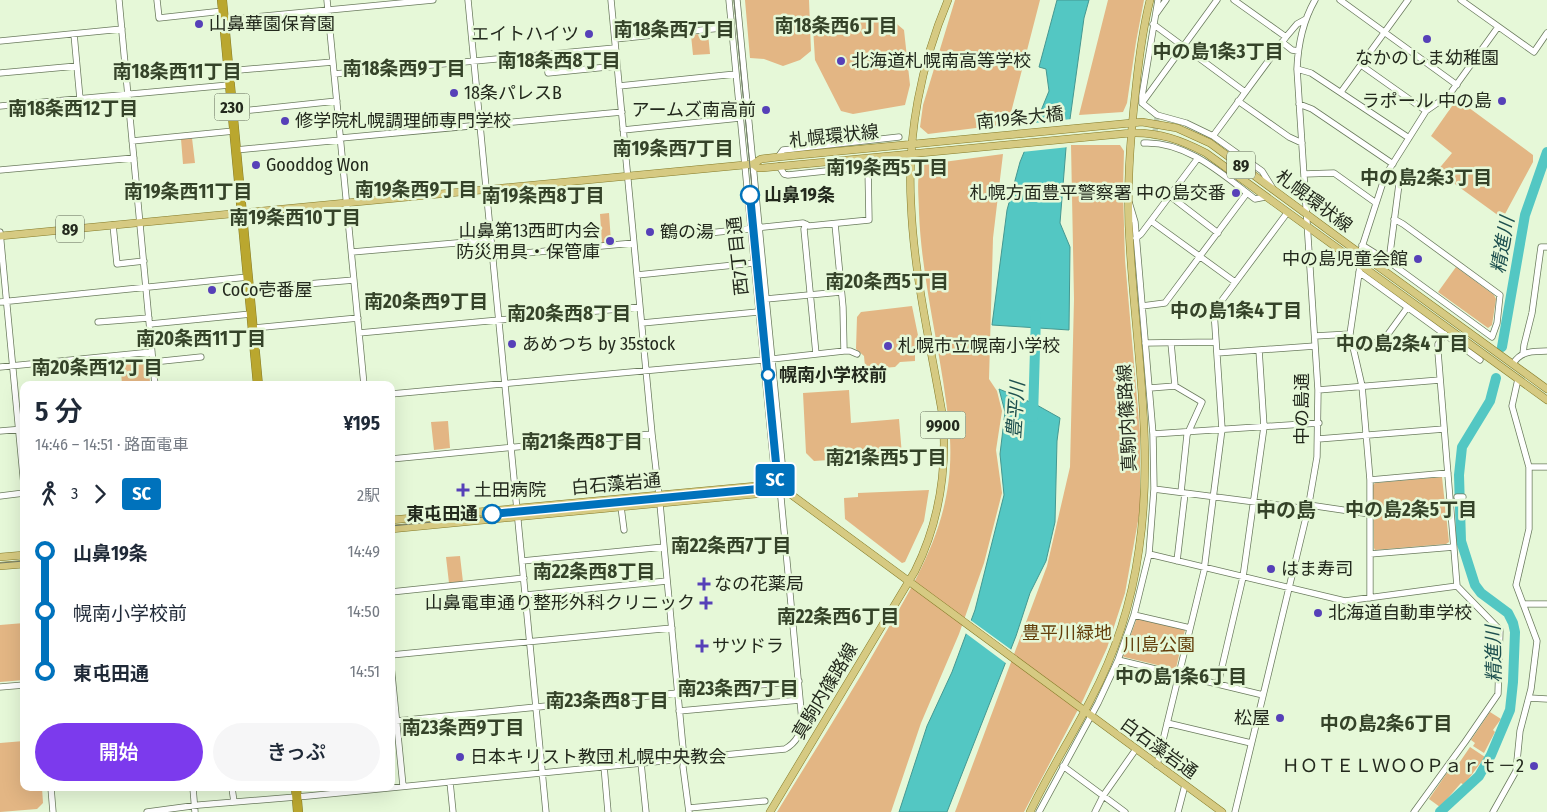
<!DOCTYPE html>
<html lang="ja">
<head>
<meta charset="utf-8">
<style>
  body { margin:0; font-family:"Fira Sans Condensed","Noto Sans JP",sans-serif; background:#f6f6f7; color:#1f2937; height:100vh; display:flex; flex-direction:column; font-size:19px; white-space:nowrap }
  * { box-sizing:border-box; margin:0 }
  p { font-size:16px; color:#747a83 }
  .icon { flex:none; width:28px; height:28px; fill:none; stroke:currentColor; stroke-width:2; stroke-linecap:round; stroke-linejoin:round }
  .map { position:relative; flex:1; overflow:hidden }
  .panel { position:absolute; left:20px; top:381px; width:375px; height:410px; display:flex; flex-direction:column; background:#fff; border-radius:10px; box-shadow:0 5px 20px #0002 }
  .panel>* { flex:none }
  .badge { padding:0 10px; border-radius:4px; font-size:18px; line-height:32px }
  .map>.badge { position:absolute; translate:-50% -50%; box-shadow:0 0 0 2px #fff }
  .legs { display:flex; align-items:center; gap:8px; height:55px; padding:0 15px; font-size:16px }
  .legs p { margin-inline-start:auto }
  .summary { display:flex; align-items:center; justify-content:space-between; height:85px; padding:0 15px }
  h1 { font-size:28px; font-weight:600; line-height:38px }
  .primary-button { display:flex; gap:10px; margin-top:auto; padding:10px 15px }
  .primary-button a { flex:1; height:58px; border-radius:30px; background:#7c3aed; color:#fff; font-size:20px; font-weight:600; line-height:58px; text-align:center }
  .primary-button a+a { background:#f6f6f7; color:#1f2937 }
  ul { padding:0 15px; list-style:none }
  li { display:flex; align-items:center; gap:18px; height:60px; font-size:19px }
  li i { display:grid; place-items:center; width:8px; height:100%; margin:0 6px; background:currentColor }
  li i::after { content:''; width:12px; height:12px; margin:-6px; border:4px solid; border-radius:50%; background:#fff }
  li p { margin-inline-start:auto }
  li:first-child i { background:linear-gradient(#0000 50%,currentColor 0) }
  li:last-child i { background:linear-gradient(currentColor 50%,#0000 0) }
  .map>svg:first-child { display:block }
  .green { fill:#e3b684 }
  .water { fill:#53c7c3; stroke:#459891 }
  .pier { fill:#e6f8d8 }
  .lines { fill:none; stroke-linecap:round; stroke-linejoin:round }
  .river { stroke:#53c7c3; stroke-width:10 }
  .minor-tunnel { stroke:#bfcfb3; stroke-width:5.5; stroke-dasharray:5.5 3; stroke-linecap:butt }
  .minor-casing { stroke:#6b7b5e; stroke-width:7 }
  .major-casing { stroke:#857b29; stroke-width:8 }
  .highway-casing { stroke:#857b29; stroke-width:10 }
  .minor { stroke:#fff; stroke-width:5.5 }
  .major { stroke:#d6ca82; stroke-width:7 }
  .highway { stroke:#baa72f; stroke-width:9 }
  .tram { stroke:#707b67; stroke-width:1 }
  .line-1-casing { stroke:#fff; stroke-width:11 }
  .line-1 { stroke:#0072bc; stroke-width:8 }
  .poi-dot { fill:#5640b8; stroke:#e6f8d8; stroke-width:2 }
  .stop-1-dot { fill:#fff; stroke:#0072bc; stroke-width:2.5 }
  .labels { text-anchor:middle; stroke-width:5; stroke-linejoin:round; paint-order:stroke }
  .shield { fill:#e6f8d8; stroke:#5e6755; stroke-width:1 }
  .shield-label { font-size:16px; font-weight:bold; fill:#23291d }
  .poi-label { font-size:18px; fill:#23291d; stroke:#e6f8d8; text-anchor:start }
  .street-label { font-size:18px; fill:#23291d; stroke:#e6f8d8 }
  .stop-label { font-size:18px; font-weight:bold; fill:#23291d; stroke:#e6f8d8; text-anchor:start }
  .park-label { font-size:18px; fill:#623d0a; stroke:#e6f8d8 }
  .neighbourhood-label { font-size:19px; font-weight:bold; fill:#354329; stroke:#e6f8d8 }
  .water-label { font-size:19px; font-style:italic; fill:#1e504f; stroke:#e6f8d8 }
  .quarter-label { font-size:20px; font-weight:bold; fill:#354329; stroke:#e6f8d8 }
</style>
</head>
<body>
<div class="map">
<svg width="1547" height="812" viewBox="0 0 1547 812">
  <rect width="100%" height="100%" fill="#e6f8d8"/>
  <path class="green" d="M745 0H809L811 51 800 60 783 66 764 59 750 58Z
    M955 0H1040L1008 124 928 134 920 127 923 105Z
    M1108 0H1144L1136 42 1127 103 1123 112 1079 115Z
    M891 19 904 30 910 85 905 105 853 114 841 111 815 60 813 27Z
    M708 33 710 54 693 55 691 35Z
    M1457 99 1533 155V162L1505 214 1499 216 1437 171 1452 153 1431 136Z
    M192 138 195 163 183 164 181 139Z
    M1071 145H1120L1124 151 1123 191 1125 260 1140 433V510L1125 593 1107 648 1083 700 1024 812H955L1047 566 1070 467 1074 299Z
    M1003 154 993 238 989 379 997 391 1002 411 996 450 1002 493 984 563 959 634 921 723 891 812H777C811 756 847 701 879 644 921 572 958 514 949 426 942 355 922 285 919 213 919 197 916 180 921 165Z
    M609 213 611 242 602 243 600 214Z
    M1456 267 1494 295 1496 299 1492 325 1488 328 1438 292Z
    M912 306 921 350 915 351V361L900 362 895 367 869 369 865 367 864 356 856 349 857 317 861 312Z
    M146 358 148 360 150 382 122 384 120 360Z
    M849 390 851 423 899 419 902 455 814 461 806 453 803 393Z
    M448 421 450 448 434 450 431 422Z
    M1442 477 1449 542 1446 544 1375 550 1374 548 1373 485 1375 483Z
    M929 490 924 521 905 562 902 563 845 519 844 498 858 497V493Z
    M460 556 463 582 449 583 446 557Z
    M1137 618 1185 630 1176 668 1174 669 1124 657 1123 656Z
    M24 623V680L0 682V625Z
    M1490 712 1501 719 1493 730 1495 732 1484 753 1473 746 1475 743 1471 740Z
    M24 741V788H42L43 803 37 809 0 812V743Z
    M1470 747 1485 757 1464 785 1461 783 1440 807 1429 799 1449 770 1453 772Z"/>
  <path class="water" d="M1057 0H1089L1084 18 1066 148 1060 223 1070 247 1069 330 992 325 1007 210 1020 162 1049 91 1046 69 1039 67Z
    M999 389 1035 404 1060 418 1057 441 1055 522 1046 561 1030 593 1016 636 947 812H899L927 726 952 672 975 610 1004 495 1000 454 1005 412Z"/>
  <path class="pier" d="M1072 119 1069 147 1022 152 1034 123Z
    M969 619 1013 651 1007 664 964 632Z"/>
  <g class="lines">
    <path class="river" d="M1502 347 1525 215 1547 152
      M1033 417 1036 315
      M1440 812 1479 776 1491 755 1510 710 1513 682 1515 632 1513 623 1508 613 1481 593 1475 585 1461 541 1460 509 1459 475 1462 447 1490 401 1496 378"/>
    <path class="minor-tunnel" d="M1154 139 1157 118"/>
    <g class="minor-casing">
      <path id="minor" d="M119 0 155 385
        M157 0 159 18 223 11
        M327 0 364 385
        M468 0 546 812
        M611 0 652 434 660 504 684 759 683 767 689 812
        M729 0 774 467 773 473 770 479
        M1217 0 1142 103 1157 115 1186 123 1213 136 1262 171 1272 187
        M1234 0 1286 37 1297 24 1306 19
        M1340 0 1457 85
        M1461 0 1534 52 1547 33
        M1156 14 1166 0
        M224 20 433 0
        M1153 24 1245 92
        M74 34 80 99
        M615 39 731 27
        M0 41 122 29
        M1282 42 1292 50 1298 51
        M546 54 548 73 617 66
        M1361 65 1426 111
        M1297 69 1311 73 1409 138
        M228 71 333 62
        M0 73 77 66
        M334 74 615 48
        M619 86 736 74
        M1341 92 1408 0
        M1238 101 1289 137 1302 143
        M1142 103V96L1158 0
        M1299 104 1312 109 1393 164
        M0 106 229 85
        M232 112 337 101
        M623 130 740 118
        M1213 136 1286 37
        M341 138 622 112
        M132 141 234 131
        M1144 143C1187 141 1223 175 1255 199L1265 197
        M236 150 341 140
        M778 157 783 150 899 137
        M779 166 784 174 788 175 883 165V163
        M0 170 134 158
        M1304 174 1334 173 1376 203
        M1170 196 1218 233
        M1151 221 1235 282
        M806 224 804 229 816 354
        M835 224 843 307 844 351
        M113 225 117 264 144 261
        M0 232 24 486
        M699 234 803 223 809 226 869 220 868 167
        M1136 238 1141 234 1198 158
        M1362 245 1378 255
        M352 252 491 240
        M1360 253 1385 176 1426 111 1449 95 1498 27
        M493 256 634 243
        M1388 261 1492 337 1497 323 1500 295 1403 224 1394 219
        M1373 263 1378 255 1388 261 1390 253 1399 184 1397 181 1388 172
        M1360 266 1350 334 1362 386 1370 480V598
        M1359 272 1480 360
        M637 275 754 263
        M249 289 354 280
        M766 299 841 292
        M0 302 248 277
        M1142 306 1165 303 1247 193
        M98 322 149 318
        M642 323 758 312
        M150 324 251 314
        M253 328 358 318
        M359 333 640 307
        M1315 336 1350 334
        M1145 343 1216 342
        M1171 343 1175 386
        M1354 348 1383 341 1407 308
        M1217 353 1315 346
        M1523 354 1524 345 1532 313 1541 247H1547
        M153 362 201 357
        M1513 364C1520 351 1534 351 1547 351
        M0 367 152 352
        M1150 388 1175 386 1202 402 1187 435 1181 492
        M1318 390 1440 380
        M391 394 763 360 844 351H850L857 354
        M0 431 24 429
        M1153 434 1319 423
        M1318 439 1444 429
        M391 459 652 434
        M1529 467H1547
        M1370 480 1448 473
        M1154 489 1308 509
        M0 496 24 493
        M1457 497H1463
        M1309 505 1370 514
        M621 507 624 530
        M1149 554 1345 601 1457 586
        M1370 554 1454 547
        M522 561 664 547
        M1177 561 1185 493
        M391 592 524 578
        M526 595 667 581
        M1523 604H1547
        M1134 615 1190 628
        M391 655 672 628
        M1118 660 1263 695
        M391 665 403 786
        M1218 684 1243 577 1264 427 1259 350
        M0 687 24 685
        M1529 698 1547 699
        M679 711 800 700
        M396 721 799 681
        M1167 723 1251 743
        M641 763 646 812
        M1157 765 1204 571 1213 499 1222 429 1214 311 1287 213
        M604 766 608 812
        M1063 766 1125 812
        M450 782 453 812
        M51 788 53 812
        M193 788 195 812
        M232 788 234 802
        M689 808 765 801
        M147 812 199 805 308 796 785 749C796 743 802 732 802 721L781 498 778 487 783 478V473L737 0
        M1039 812 1098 703 1118 660 1134 615 1149 554 1154 489 1153 434 1135 222 1129 202
        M1095 812 1103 796 1136 749
        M1178 812 1185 785
        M1235 812 1308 509 1317 457 1318 390 1297 69C1298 44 1303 21 1315 0
        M1414 812 1465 742 1498 694 1500 630 1457 586 1438 352V344L1445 334
        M1493 812 1516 771 1520 731 1531 689 1537 641 1516 585 1529 529V467L1512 406 1518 379"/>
    </g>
    <g class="major-casing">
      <path id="major" d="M753 164 758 168H762L1131 133C1159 132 1181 140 1206 153L1547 400
        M0 236 744 165 753 164 761 159 778 157 1142 122 1177 128 1210 143 1343 241 1547 389
        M391 520 756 486 766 483 770 479 1222 812
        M391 529 766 493 771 492 778 487
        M0 557 24 555
        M0 566 24 564
        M770 812 915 571C939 523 947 472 943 418 931 347 914 276 911 204 907 135 921 64 948 0
        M1030 812C1048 774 1071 738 1090 701 1115 654 1132 601 1139 549 1154 448 1136 348 1130 247 1126 193 1130 141 1136 87 1139 58 1143 28 1150 0"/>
    </g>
    <g class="highway-casing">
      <path id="highway" d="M222 0 258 385
        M296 788 298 812"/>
    </g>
    <use href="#minor" class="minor"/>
    <use href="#major" class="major"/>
    <use href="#highway" class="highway"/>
    <path class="tram" d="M391 526 758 491 769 489 776 484 779 470 734 0
      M0 563 24 561"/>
  </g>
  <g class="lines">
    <g class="line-1-casing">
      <path id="line-1" d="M492 514 758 489C774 486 777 478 776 463L750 195"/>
    </g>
    <use href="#line-1" class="line-1"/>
  </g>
  <g class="poi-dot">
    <circle cx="199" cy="24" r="5"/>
    <circle cx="589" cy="34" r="5"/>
    <circle cx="1427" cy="39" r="5"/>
    <circle cx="841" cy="61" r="5"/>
    <circle cx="454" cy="93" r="5"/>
    <circle cx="1502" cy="101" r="5"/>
    <circle cx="766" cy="110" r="5"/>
    <circle cx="285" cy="121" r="5"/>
    <circle cx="256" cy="165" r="5"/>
    <circle cx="1236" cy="193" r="5"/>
    <circle cx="650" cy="232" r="5"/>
    <circle cx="610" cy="241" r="5"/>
    <circle cx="1418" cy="259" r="5"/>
    <circle cx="212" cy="290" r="5"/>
    <circle cx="512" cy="344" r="5"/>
    <circle cx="888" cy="346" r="5"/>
    <path d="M460.5 482.5h5v5h5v5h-5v5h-5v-5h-5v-5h5z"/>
    <circle cx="1271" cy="569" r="5"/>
    <path d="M701.5 576.5h5v5h5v5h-5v5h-5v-5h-5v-5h5z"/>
    <path d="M703.5 595.5h5v5h5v5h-5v5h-5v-5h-5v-5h5z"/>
    <circle cx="1318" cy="613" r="5"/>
    <path d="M699.5 638.5h5v5h5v5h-5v5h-5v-5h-5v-5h5z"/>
    <circle cx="1280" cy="718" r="5"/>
    <circle cx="460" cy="757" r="5"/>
    <circle cx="1534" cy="766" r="5"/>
  </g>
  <g class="stop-1-dot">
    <circle cx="750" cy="195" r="9"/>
    <circle cx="768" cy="375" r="6"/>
    <circle cx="492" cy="514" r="9"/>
  </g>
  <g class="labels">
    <g class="shield">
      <rect x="214.5" y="93.5" width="35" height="27" rx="4"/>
      <rect x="1227" y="151.5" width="28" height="27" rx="4"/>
      <rect x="56" y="215.5" width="28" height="27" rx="4"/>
      <rect x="920.5" y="411.5" width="45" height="27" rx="4"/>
    </g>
    <g class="shield-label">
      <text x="232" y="113">230</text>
      <text x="1241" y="171">89</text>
      <text x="70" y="235">89</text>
      <text x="943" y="431">9900</text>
    </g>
    <g class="poi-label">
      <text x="209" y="30">山鼻華園保育園</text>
      <text x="579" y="40" text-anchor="end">エイトハイツ</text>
      <text x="1427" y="64" text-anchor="middle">なかのしま幼稚園</text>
      <text x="851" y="67">北海道札幌南高等学校</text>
      <text x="464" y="99">18条パレスB</text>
      <text x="1492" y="107" text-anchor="end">ラポール 中の島</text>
      <text x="756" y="116" text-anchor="end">アームズ南高前</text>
      <text x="295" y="127">修学院札幌調理師専門学校</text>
      <text x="266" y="171">Gooddog Won</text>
      <text x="1226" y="199" text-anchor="end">札幌方面豊平警察署 中の島交番</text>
      <text x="600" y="237" text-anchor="end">山鼻第13西町内会<tspan x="600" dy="21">防災用具・保管庫</tspan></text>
      <text x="660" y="238">鶴の湯</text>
      <text x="1408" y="265" text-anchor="end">中の島児童会館</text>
      <text x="222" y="296">CoCo壱番屋</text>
      <text x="522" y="350">あめつち by 35stock</text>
      <text x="898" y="352">札幌市立幌南小学校</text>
      <text x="474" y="496">土田病院</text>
      <text x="1281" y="575">はま寿司</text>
      <text x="714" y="590">なの花薬局</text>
      <text x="695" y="609" text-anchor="end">山鼻電車通り整形外科クリニック</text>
      <text x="1328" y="619">北海道自動車学校</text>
      <text x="712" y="652">サツドラ</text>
      <text x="1270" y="724" text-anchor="end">松屋</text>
      <text x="470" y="763">日本キリスト教団 札幌中央教会</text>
      <text x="1524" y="772" text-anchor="end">ＨＯＴＥＬＷＯＯＰａｒｔ－2</text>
    </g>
    <g class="street-label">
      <text transform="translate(1020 118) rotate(-6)" y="6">南19条大橋</text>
      <text transform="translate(834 136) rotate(-6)" y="6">札幌環状線</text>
      <text transform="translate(1314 201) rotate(37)" y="6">札幌環状線</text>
      <text transform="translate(738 256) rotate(-96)" y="6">西7丁目通</text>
      <text transform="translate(1302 409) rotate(-90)" y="6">中の島通</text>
      <text transform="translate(1127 418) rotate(-93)" y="6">真駒内篠路線</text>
      <text transform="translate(616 484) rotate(-5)" y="6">白石藻岩通</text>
      <text transform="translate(825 691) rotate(-59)" y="6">真駒内篠路線</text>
      <text transform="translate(1159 748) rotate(36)" y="6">白石藻岩通</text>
    </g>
    <g class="stop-label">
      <text x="764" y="201">山鼻19条</text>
      <text x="779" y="381">幌南小学校前</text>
      <text x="478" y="520" text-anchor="end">東屯田通</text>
    </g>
    <g class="park-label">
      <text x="1067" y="639">豊平川緑地</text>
      <text x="1159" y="651">川島公園</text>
    </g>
    <g class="neighbourhood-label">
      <text x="836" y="32">南18条西6丁目</text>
      <text x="674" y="36">南18条西7丁目</text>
      <text x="1218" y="58">中の島1条3丁目</text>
      <text x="559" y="67">南18条西8丁目</text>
      <text x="404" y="75">南18条西9丁目</text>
      <text x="177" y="78">南18条西11丁目</text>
      <text x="73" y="115">南18条西12丁目</text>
      <text x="673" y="155">南19条西7丁目</text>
      <text x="887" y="174">南19条西5丁目</text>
      <text x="1426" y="184">中の島2条3丁目</text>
      <text x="416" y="196">南19条西9丁目</text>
      <text x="188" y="198">南19条西11丁目</text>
      <text x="543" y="202">南19条西8丁目</text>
      <text x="295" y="224">南19条西10丁目</text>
      <text x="887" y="288">南20条西5丁目</text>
      <text x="426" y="308">南20条西9丁目</text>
      <text x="1236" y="317">中の島1条4丁目</text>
      <text x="569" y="320">南20条西8丁目</text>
      <text x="201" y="345">南20条西11丁目</text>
      <text x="1402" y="350">中の島2条4丁目</text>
      <text x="97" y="374">南20条西12丁目</text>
      <text x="582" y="448">南21条西8丁目</text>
      <text x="886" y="464">南21条西5丁目</text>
      <text x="1411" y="516">中の島2条5丁目</text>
      <text x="731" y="552">南22条西7丁目</text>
      <text x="594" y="578">南22条西8丁目</text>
      <text x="838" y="623">南22条西6丁目</text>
      <text x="1181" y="683">中の島1条6丁目</text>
      <text x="738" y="695">南23条西7丁目</text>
      <text x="607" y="707">南23条西8丁目</text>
      <text x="1386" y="730">中の島2条6丁目</text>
      <text x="463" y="734">南23条西9丁目</text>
    </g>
    <g class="water-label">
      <text transform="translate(1502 245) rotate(-80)" y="7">精進川</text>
      <text transform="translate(1015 410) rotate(-86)" y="7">豊平川</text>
      <text transform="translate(1493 654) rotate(-91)" y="7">精進川</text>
    </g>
    <g class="quarter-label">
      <text x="1286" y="517">中の島</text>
    </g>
  </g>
</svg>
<b class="badge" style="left:775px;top:480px;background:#0072bc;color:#fff">SC</b>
<section class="panel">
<div class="summary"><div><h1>5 分</h1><p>14:46 – 14:51 · 路面電車</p></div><b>¥195</b></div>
<div class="legs"><svg class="icon" aria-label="walk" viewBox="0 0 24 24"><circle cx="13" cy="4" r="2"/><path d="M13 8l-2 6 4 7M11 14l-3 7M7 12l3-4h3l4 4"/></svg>3<svg class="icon" aria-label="forward" viewBox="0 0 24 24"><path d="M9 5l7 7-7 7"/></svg><b class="badge" style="background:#0072bc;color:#fff">SC</b><p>2駅</p></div>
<ul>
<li><i style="color:#0072bc"></i><b>山鼻19条</b><p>14:49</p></li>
<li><i style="color:#0072bc"></i><span>幌南小学校前</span><p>14:50</p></li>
<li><i style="color:#0072bc"></i><b>東屯田通</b><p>14:51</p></li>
</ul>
<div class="primary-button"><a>開始</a><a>きっぷ</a></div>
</section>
</div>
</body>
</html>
